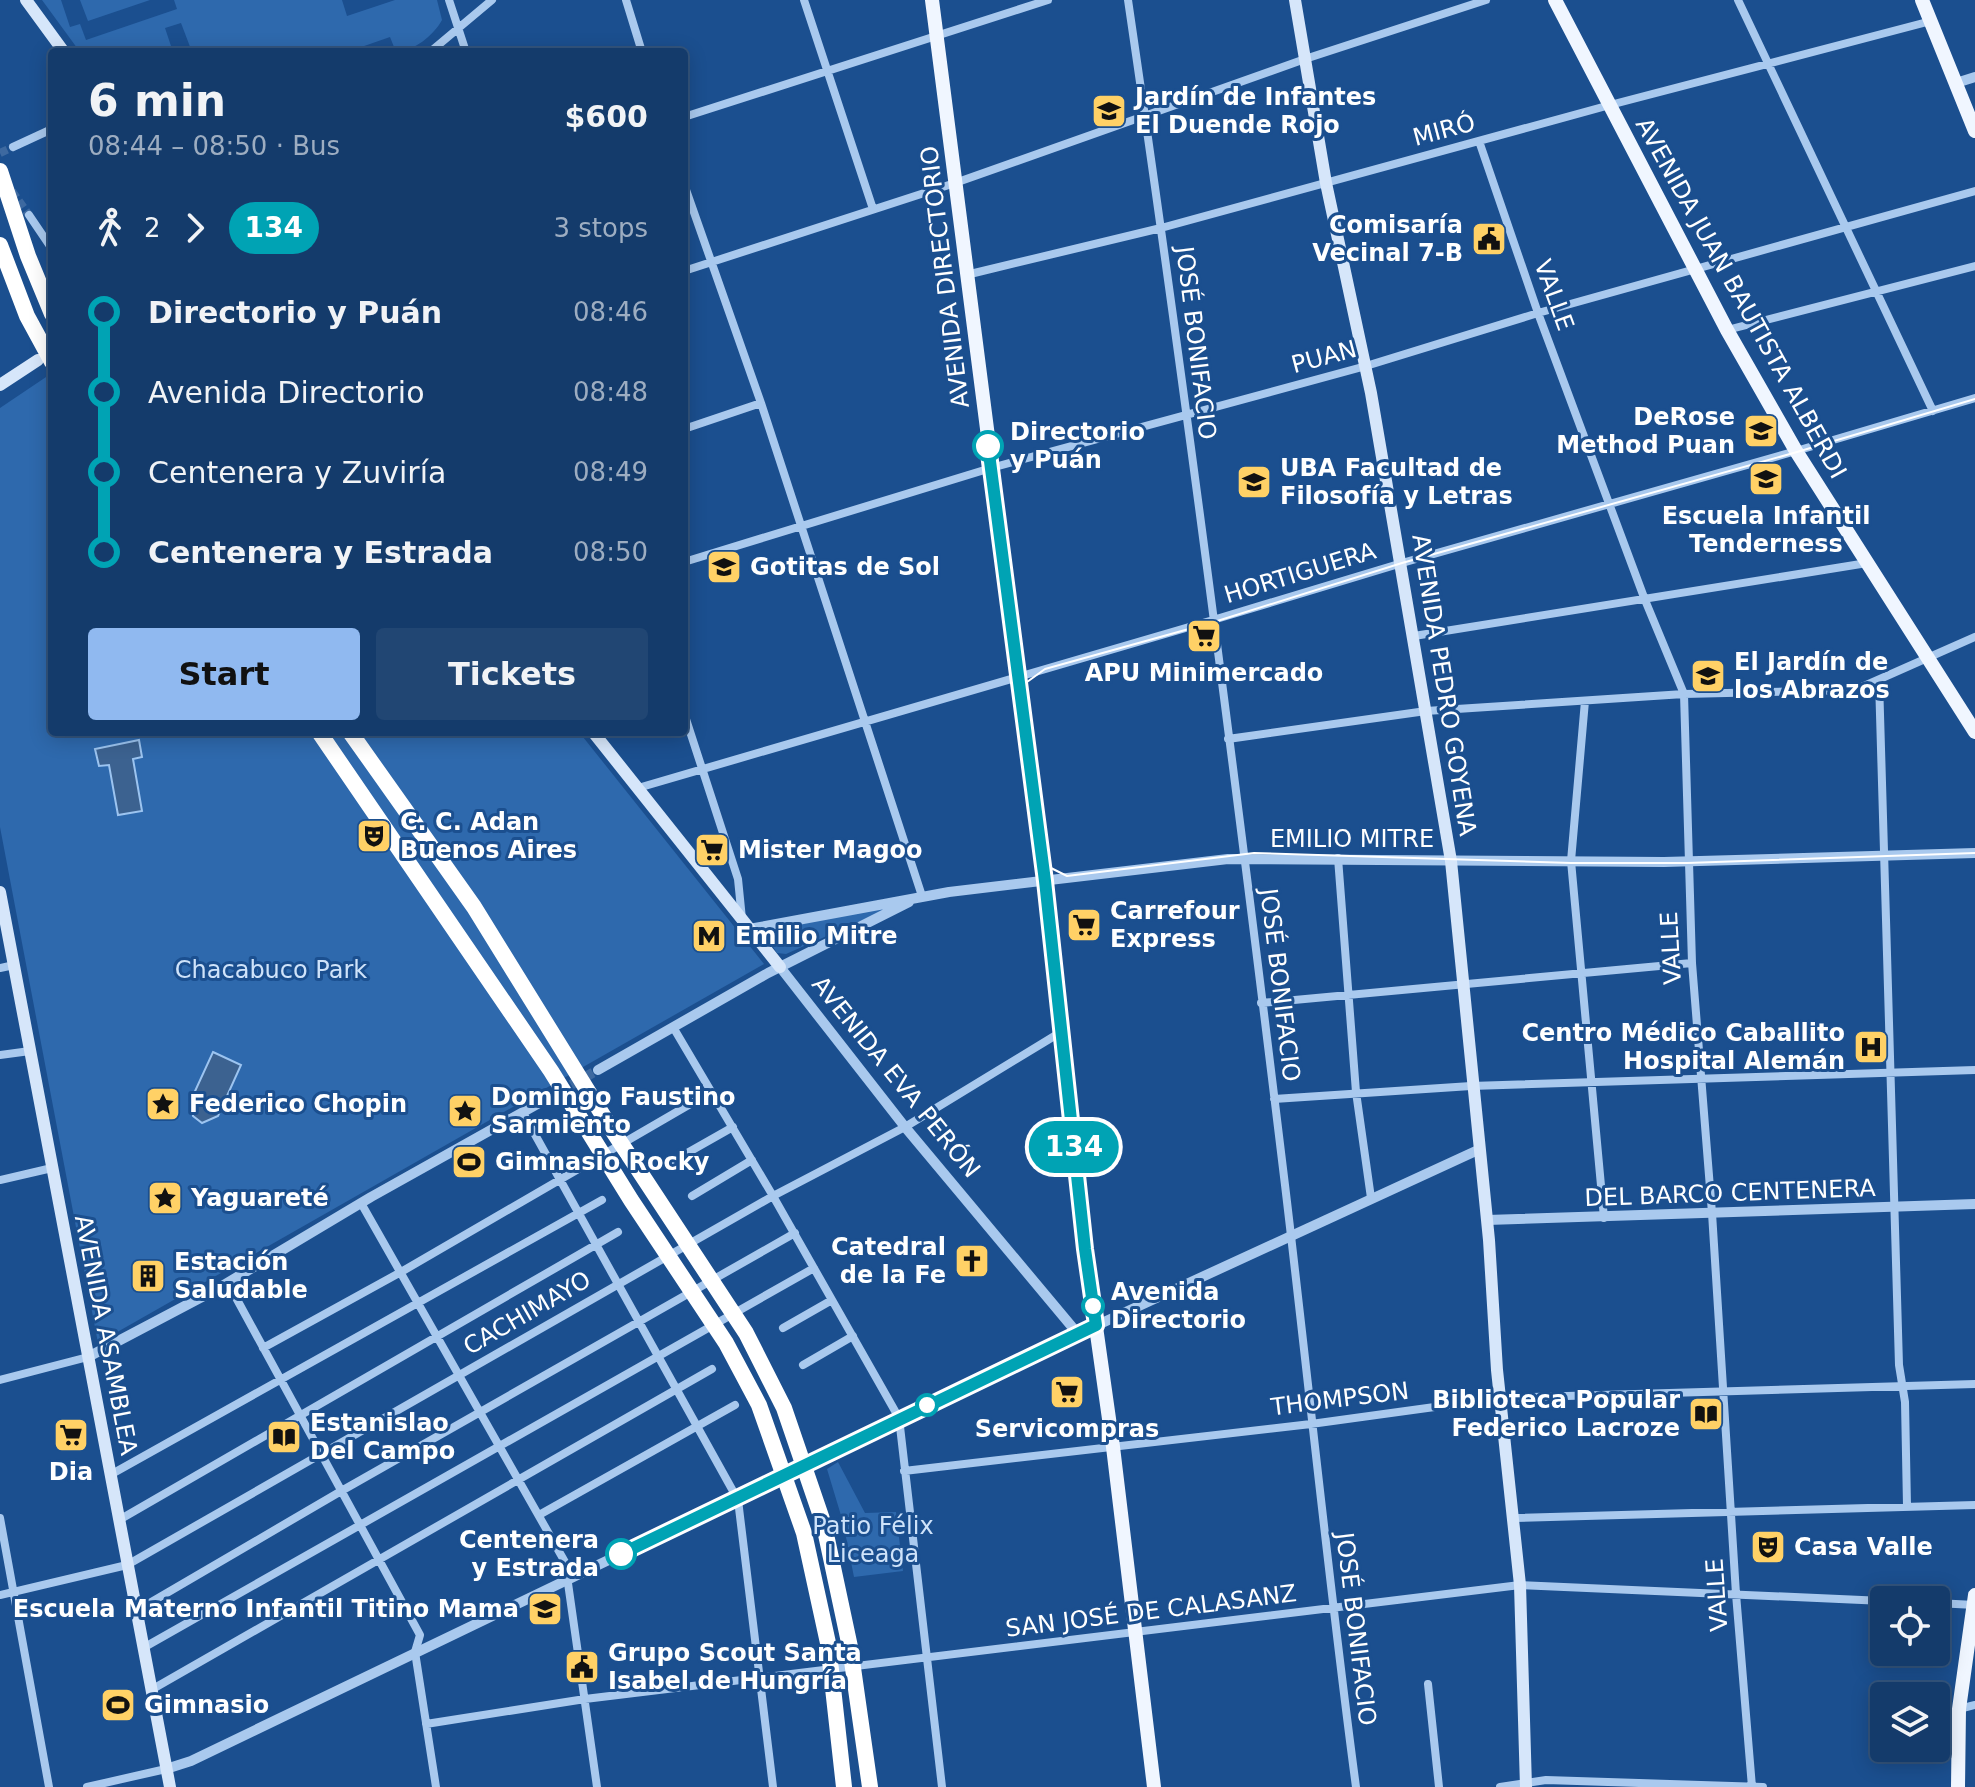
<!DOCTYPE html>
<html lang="en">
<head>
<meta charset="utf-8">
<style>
  body { margin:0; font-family:"DejaVu Sans",sans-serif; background:#214673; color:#f1f3f6; height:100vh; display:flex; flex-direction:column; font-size:30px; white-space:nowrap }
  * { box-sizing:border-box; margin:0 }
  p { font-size:26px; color:#9dadc1 }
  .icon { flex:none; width:44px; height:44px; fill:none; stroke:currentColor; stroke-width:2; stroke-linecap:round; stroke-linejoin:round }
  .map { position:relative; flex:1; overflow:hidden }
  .details { position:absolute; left:48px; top:48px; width:640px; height:688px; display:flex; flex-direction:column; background:#143b6b; border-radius:8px; box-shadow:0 4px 20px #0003,0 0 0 2px #33557e }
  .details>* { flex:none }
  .badge { padding:0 16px; border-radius:26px; font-size:28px; line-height:52px }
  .tools { position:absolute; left:1870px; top:1586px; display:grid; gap:16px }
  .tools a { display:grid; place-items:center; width:80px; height:80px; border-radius:8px; background:#143b6b; box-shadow:0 4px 20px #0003,0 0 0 2px #33557e; font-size:40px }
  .map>.badge { position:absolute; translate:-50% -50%; box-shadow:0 0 0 4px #fff }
  .legs { display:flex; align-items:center; gap:12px; height:88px; padding:0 40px; font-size:26px }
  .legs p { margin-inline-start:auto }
  .overview { display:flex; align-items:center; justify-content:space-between; height:136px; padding:0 40px }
  h1 { font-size:44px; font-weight:700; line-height:60px }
  .cta { display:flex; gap:16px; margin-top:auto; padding:16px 40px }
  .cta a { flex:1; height:92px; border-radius:8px; background:#90b9f0; color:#111; font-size:32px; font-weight:700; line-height:92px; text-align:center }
  .cta a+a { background:#214673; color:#f1f3f6 }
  ul { padding:0 40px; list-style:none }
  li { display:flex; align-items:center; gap:28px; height:80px; font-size:30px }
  li i { display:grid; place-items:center; width:12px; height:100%; margin:0 10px; background:currentColor }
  li i::after { content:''; width:20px; height:20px; margin:-10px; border:6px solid; border-radius:50%; background:#143b6b }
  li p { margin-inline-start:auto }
  li:first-child i { background:linear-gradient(#0000 50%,currentColor 0) }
  li:last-child i { background:linear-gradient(currentColor 50%,#0000 0) }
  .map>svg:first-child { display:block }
  .green { fill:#2e69ad }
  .water { fill:#3c6290; stroke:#9cc4f0; stroke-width:2 }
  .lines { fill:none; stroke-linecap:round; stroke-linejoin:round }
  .minor-tunnel { stroke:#3d69a0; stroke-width:8; stroke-dasharray:8 4; stroke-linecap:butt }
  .tertiary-tunnel { stroke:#3d69a0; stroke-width:10; stroke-dasharray:10 5; stroke-linecap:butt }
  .minor { stroke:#a9c9ee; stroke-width:8 }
  .tertiary { stroke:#a9c9ee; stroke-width:10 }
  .secondary { stroke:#d6e6fa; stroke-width:12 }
  .primary { stroke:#f0f6ff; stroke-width:14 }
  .tram { stroke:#fff; stroke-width:2 }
  .motorway-bridge { stroke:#fff; stroke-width:16 }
  .line-1-casing { stroke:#fff; stroke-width:18 }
  .line-1 { stroke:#00a3b4; stroke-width:12 }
  .stop-1-dot { fill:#fff; stroke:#00a3b4; stroke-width:4 }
  .labels { text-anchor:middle; stroke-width:6; stroke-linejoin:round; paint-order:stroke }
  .poi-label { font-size:24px; font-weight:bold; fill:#fff; stroke:#1b4f8f; text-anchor:start }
  .street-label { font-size:24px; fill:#fff; stroke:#1b4f8f }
  .stop-label { font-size:24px; font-weight:bold; fill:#fff; stroke:#1b4f8f; text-anchor:start }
  .park-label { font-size:24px; fill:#cfe3fa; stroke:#1b4f8f }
</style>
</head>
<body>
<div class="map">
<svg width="1975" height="1787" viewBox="0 0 1975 1787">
  <rect width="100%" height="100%" fill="#1b4f8f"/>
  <path class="green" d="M42 0H61L70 27 80 24 86 40 177 9 174 0H342L347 16 395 0H437L442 20C434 35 413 52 396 52L390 37 347 52H192L181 23 165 28 173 52H80Z
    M80 0H150L88 21Z
    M52 373V732H579L764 964 98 1343 0 827V408Z
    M906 901 786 954 777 953 768 939 769 934 775 930Z
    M838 1462 865 1513 896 1512 903 1571 854 1577 843 1522 827 1469Z"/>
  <path class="water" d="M139 740 142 757 133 759 142 811 118 815 109 765 99 766 95 749Z
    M213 1052 241 1065 218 1116 202 1123 193 1116 192 1104 190 1102Z"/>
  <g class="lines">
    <path class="minor-tunnel" d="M0 153 13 147
      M12 191 29 215"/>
    <path class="tertiary-tunnel" d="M558 1092 598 1070"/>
    <path class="minor" d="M449 0 466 52
      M626 0 642 52
      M804 0 873 209
      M1128 0C1186 394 1237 789 1285 1185 1309 1385 1329 1586 1356 1787
      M1738 0 1933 411
      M430 52 492 0
      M684 117 1048 0
      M1479 141 1538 313 1645 600 1684 694 1692 963 1712 1213 1736 1594 1752 1787
      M13 147 52 129
      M684 184 761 403 922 896
      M29 215 52 249
      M684 271 955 183 1305 59 1486 0
      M966 275 1161 228 1610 105 1931 21
      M1727 330 1975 266
      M684 429 761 403
      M684 562 991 468 1366 366 1538 313 1975 191
      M1414 636 1867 563
      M1879 680 1899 1365 1905 1402 1907 1506
      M1585 701 1571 861 1604 1218
      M684 713 738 879 742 919
      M1228 739 1426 711 1684 694 1855 690 1975 637
      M638 788 1213 620 1402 563 1796 451 1975 398
      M1338 858 1356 1092 1371 1198
      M0 968 14 965
      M1261 1003 1692 963
      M673 1027 773 1196 899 1418 942 1787
      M0 1055 30 1051
      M1274 1099 1471 1086 1975 1070
      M523 1113 738 1500 773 1787
      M673 1161 733 1127
      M0 1180 52 1168
      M692 1196 752 1160
      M361 1203 565 1562 597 1787
      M228 1283 420 1635 415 1652 436 1787
      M783 1328 832 1300
      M263 1348 401 1272 711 1092
      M803 1365 853 1336
      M0 1380 88 1357
      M904 1471 1311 1424 1500 1398 1975 1384
      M110 1475 602 1200
      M539 1515 735 1405
      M0 1518 49 1787
      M1514 1518 1975 1505
      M119 1520 618 1232
      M0 1595 127 1565 773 1196 905 1127 1061 1032
      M1936 1603 1975 1605
      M136 1611 343 1490 795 1233
      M143 1648 814 1268
      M1428 1684 1439 1787
      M151 1690 712 1369
      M1959 1709 1975 1705
      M426 1724 585 1699 1520 1585 1884 1601
      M87 1787 166 1769
      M1500 1787 1546 1780 1763 1787"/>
    <path class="tertiary" d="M1956 83 1975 77
      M749 929 949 892 1228 859 1664 862 1975 853
      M780 967 905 1127 1078 1334
      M598 1070 768 973 909 902
      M1487 1220 1975 1204
      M88 1357 217 1289 371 1197 550 1097
      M166 1769 191 1761 1078 1334 1478 1150"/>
    <path class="secondary" d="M26 0 64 52
      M1295 0 1326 183 1371 393 1451 861 1489 1240 1497 1370 1520 1585 1526 1787
      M0 385 38 360
      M593 732 780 967
      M0 892 170 1787"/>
    <path class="primary" d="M932 0 1045 881 1085 1249 1113 1447 1154 1787
      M1555 0 1727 330 1796 451 1975 732
      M1922 0 1975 131
      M1958 1787 1959 1709 1975 1595"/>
    <path class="tram" d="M1975 399 1797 452 1402 563 1214 622 1045 669 1027 682 1024 690 1022 720 1039 848 1047 866 1067 876 1254 853 1571 863H1687L1975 853"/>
    <path class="motorway-bridge" d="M0 171 28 256 52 314
      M0 245 27 316 52 362
      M319 732 551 1071 631 1200 726 1343 759 1405 804 1533 828 1643 844 1787
      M350 732 474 907 607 1122 746 1333 784 1408 824 1525 850 1647 870 1787"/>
  </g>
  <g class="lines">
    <g class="line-1-casing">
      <path id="line-1" d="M621 1554 1096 1325 1085 1249 1045 881 988 446"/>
    </g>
    <use href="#line-1" class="line-1"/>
  </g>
  <defs>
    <g id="school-square" transform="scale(1.8)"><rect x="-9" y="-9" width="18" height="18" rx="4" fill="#ffd166" stroke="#1b4f8f"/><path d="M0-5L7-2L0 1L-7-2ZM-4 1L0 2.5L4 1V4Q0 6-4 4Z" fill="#111"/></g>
    <g id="civic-square" transform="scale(1.8)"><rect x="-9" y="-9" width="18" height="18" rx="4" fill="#ffd166" stroke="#1b4f8f"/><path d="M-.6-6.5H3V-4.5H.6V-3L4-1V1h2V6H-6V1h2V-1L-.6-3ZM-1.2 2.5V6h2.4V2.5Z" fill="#111"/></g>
    <g id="university-square" transform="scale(1.8)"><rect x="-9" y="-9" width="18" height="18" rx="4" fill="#ffd166" stroke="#1b4f8f"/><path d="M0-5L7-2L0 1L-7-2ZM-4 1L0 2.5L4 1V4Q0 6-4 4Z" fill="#111"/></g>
    <g id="supermarket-square" transform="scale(1.8)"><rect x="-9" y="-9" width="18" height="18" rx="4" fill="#ffd166" stroke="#1b4f8f"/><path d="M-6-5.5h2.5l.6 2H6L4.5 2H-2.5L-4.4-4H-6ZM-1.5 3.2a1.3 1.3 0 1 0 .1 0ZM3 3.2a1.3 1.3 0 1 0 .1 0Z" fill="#111"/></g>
    <g id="theatre-square" transform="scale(1.8)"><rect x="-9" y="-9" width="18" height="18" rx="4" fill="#ffd166" stroke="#1b4f8f"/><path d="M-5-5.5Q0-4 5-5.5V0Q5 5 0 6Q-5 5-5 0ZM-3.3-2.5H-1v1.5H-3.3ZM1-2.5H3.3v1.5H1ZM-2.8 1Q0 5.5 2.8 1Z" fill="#111"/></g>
    <g id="metro-square" transform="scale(1.8)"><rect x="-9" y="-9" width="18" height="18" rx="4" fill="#ffd166" stroke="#1b4f8f"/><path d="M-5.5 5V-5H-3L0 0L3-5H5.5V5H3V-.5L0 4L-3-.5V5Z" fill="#111"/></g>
    <g id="hospital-square" transform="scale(1.8)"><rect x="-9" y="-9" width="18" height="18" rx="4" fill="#ffd166" stroke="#1b4f8f"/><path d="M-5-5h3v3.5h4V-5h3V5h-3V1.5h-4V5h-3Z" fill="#111"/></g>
    <g id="sight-square" transform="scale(1.8)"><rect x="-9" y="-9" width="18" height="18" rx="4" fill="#ffd166" stroke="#1b4f8f"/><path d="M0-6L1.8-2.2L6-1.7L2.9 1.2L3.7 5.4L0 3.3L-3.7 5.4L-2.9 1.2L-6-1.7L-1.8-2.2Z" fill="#111"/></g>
    <g id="stadium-square" transform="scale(1.8)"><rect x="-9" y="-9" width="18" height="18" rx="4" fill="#ffd166" stroke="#1b4f8f"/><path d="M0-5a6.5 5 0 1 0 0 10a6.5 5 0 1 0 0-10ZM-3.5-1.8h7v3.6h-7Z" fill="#111"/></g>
    <g id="church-square" transform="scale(1.8)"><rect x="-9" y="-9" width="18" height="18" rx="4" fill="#ffd166" stroke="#1b4f8f"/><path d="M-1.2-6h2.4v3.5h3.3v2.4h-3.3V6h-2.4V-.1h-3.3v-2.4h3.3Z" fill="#111"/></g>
    <g id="building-square" transform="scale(1.8)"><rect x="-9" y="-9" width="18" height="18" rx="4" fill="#ffd166" stroke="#1b4f8f"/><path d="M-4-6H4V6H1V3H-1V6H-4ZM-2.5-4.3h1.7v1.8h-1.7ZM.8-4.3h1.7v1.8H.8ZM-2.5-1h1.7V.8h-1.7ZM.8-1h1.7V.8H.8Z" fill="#111"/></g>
    <g id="library-square" transform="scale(1.8)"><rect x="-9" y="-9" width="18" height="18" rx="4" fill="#ffd166" stroke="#1b4f8f"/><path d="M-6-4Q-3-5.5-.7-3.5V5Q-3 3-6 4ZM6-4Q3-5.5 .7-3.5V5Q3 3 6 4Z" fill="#111"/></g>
  </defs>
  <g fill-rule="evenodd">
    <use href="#school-square" x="1109" y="111"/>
    <use href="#civic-square" x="1489" y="239"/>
    <use href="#university-square" x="1761" y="431"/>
    <use href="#school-square" x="1766" y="479"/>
    <use href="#university-square" x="1254" y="482"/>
    <use href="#school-square" x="724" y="567"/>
    <use href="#supermarket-square" x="1204" y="636"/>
    <use href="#school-square" x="1708" y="676"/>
    <use href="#theatre-square" x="374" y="836"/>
    <use href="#supermarket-square" x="712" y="850"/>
    <use href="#supermarket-square" x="1084" y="925"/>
    <use href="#metro-square" x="709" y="936"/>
    <use href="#hospital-square" x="1871" y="1047"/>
    <use href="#sight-square" x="163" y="1104"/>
    <use href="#sight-square" x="465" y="1111"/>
    <use href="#stadium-square" x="469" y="1162"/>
    <use href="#sight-square" x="165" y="1198"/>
    <use href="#church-square" x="972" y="1261"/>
    <use href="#building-square" x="148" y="1276"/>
    <use href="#supermarket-square" x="1067" y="1392"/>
    <use href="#library-square" x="1706" y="1414"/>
    <use href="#supermarket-square" x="71" y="1435"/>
    <use href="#library-square" x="284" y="1437"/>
    <use href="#theatre-square" x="1768" y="1547"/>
    <use href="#school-square" x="545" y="1609"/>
    <use href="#civic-square" x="582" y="1667"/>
    <use href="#stadium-square" x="118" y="1705"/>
  </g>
  <g class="stop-1-dot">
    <circle cx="988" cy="446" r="14"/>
    <circle cx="1093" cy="1306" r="10"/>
    <circle cx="927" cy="1405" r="10"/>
    <circle cx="621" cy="1554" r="14"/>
  </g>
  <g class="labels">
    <g class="poi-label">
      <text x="1135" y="105">Jardín de Infantes<tspan x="1135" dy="28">El Duende Rojo</tspan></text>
      <text x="1463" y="233" text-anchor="end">Comisaría<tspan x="1463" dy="28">Vecinal 7-B</tspan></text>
      <text x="1735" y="425" text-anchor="end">DeRose<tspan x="1735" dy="28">Method Puan</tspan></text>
      <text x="1280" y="476">UBA Facultad de<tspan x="1280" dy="28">Filosofía y Letras</tspan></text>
      <text x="1766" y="524" text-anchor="middle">Escuela Infantil<tspan x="1766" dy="28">Tenderness</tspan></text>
      <text x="750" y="575">Gotitas de Sol</text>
      <text x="1734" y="670">El Jardín de<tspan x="1734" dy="28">los Abrazos</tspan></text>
      <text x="1204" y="681" text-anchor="middle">APU Minimercado</text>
      <text x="400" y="830">C. C. Adan<tspan x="400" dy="28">Buenos Aires</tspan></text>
      <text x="738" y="858">Mister Magoo</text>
      <text x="1110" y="919">Carrefour<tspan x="1110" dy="28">Express</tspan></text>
      <text x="735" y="944">Emilio Mitre</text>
      <text x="1845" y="1041" text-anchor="end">Centro Médico Caballito<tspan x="1845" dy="28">Hospital Alemán</tspan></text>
      <text x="491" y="1105">Domingo Faustino<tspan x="491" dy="28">Sarmiento</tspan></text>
      <text x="189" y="1112">Federico Chopin</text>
      <text x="495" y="1170">Gimnasio Rocky</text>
      <text x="191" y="1206">Yaguareté</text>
      <text x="946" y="1255" text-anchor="end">Catedral<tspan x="946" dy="28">de la Fe</tspan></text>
      <text x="174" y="1270">Estación<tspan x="174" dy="28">Saludable</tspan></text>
      <text x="1680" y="1408" text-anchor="end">Biblioteca Popular<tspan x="1680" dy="28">Federico Lacroze</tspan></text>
      <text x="310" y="1431">Estanislao<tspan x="310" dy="28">Del Campo</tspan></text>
      <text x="1067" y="1437" text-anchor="middle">Servicompras</text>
      <text x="71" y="1480" text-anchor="middle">Dia</text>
      <text x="1794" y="1555">Casa Valle</text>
      <text x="519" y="1617" text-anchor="end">Escuela Materno Infantil Titino Mama</text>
      <text x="608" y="1661">Grupo Scout Santa<tspan x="608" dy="28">Isabel de Hungría</tspan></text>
      <text x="144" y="1713">Gimnasio</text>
    </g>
    <g class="street-label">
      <text transform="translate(1444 130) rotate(-15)" y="8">MIRÓ</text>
      <text transform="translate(945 277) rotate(-97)" y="8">AVENIDA DIRECTORIO</text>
      <text transform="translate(1554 295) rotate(70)" y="8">VALLE</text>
      <text transform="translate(1741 298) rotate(61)" y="8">AVENIDA JUAN BAUTISTA ALBERDI</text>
      <text transform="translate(1196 343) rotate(83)" y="8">JOSÉ BONIFACIO</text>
      <text transform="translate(1324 357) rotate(-15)" y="8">PUAN</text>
      <text transform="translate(1300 573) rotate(-17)" y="8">HORTIGUERA</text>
      <text transform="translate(1444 685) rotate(81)" y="8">AVENIDA PEDRO GOYENA</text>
      <text x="1352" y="847">EMILIO MITRE</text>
      <text transform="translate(1671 948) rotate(-93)" y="8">VALLE</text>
      <text transform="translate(1280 985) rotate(83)" y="8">JOSÉ BONIFACIO</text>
      <text transform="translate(896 1077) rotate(51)" y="8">AVENIDA EVA PERÓN</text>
      <text transform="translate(1730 1193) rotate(-2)" y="8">DEL BARCO CENTENERA</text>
      <text transform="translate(527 1313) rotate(-30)" y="8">CACHIMAYO</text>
      <text transform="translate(106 1335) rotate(79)" y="8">AVENIDA ASAMBLEA</text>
      <text transform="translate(1340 1399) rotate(-7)" y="8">THOMPSON</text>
      <text transform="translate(1717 1595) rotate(-94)" y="8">VALLE</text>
      <text transform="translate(1151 1611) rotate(-7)" y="8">SAN JOSÉ DE CALASANZ</text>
      <text transform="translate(1356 1629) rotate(83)" y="8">JOSÉ BONIFACIO</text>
    </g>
    <g class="stop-label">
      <text x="1010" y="440">Directorio<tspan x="1010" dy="28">y Puán</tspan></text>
      <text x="1111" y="1300">Avenida<tspan x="1111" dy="28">Directorio</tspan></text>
      <text x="599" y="1548" text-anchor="end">Centenera<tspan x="599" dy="28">y Estrada</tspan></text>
    </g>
    <g class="park-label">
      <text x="271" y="978">Chacabuco Park</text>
      <text x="873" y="1534">Patio Félix<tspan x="873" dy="28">Liceaga</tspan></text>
    </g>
  </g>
</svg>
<div class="tools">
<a><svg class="icon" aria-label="locate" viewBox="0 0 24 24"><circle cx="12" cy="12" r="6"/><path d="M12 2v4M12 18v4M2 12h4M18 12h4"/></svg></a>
<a><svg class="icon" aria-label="layers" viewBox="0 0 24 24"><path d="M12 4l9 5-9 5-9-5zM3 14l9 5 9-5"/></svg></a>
</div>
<b class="badge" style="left:1074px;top:1147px;background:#00a3b4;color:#fff">134</b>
<section class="details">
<div class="overview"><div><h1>6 min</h1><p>08:44 – 08:50 · Bus</p></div><b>$600</b></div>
<div class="legs"><svg class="icon" aria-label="walk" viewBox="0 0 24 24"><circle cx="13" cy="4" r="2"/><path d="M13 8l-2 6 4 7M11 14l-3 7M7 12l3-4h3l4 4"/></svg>2<svg class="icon" aria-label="forward" viewBox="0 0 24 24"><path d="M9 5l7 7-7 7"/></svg><b class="badge" style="background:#00a3b4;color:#fff">134</b><p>3 stops</p></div>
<ul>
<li><i style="color:#00a3b4"></i><b>Directorio y Puán</b><p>08:46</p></li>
<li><i style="color:#00a3b4"></i><span>Avenida Directorio</span><p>08:48</p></li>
<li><i style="color:#00a3b4"></i><span>Centenera y Zuviría</span><p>08:49</p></li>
<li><i style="color:#00a3b4"></i><b>Centenera y Estrada</b><p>08:50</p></li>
</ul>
<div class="cta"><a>Start</a><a>Tickets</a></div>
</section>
</div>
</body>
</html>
